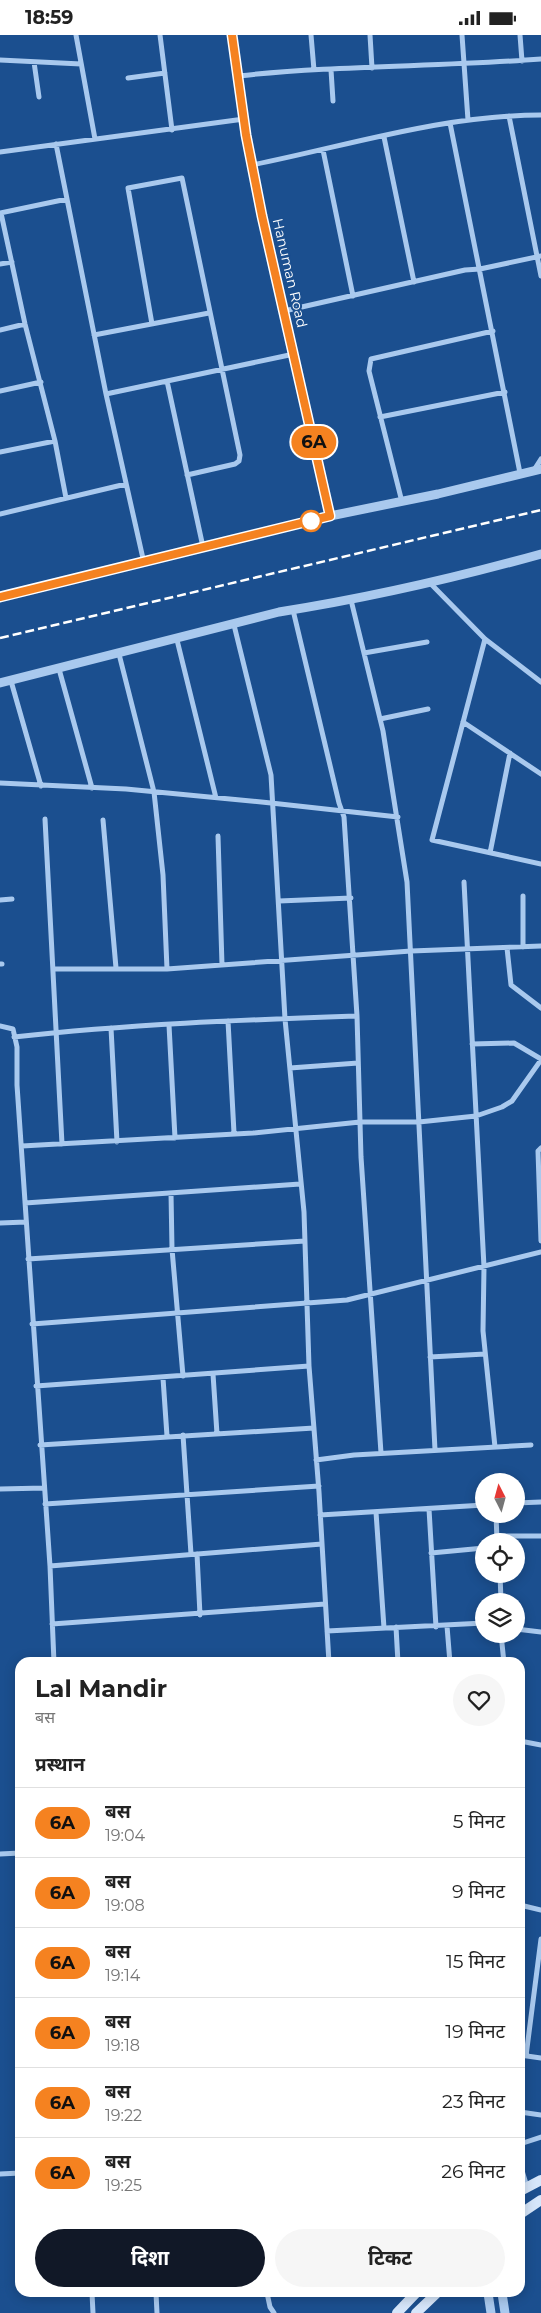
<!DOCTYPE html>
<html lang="hi">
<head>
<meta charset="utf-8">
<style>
  body { margin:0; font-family:Montserrat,"Noto Sans Devanagari",sans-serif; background:#f6f6f6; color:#222; height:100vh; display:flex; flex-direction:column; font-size:19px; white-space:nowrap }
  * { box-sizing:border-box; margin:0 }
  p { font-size:16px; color:#767676 }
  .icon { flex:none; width:28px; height:28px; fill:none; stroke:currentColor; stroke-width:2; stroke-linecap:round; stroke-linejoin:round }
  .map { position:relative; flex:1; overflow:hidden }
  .details { position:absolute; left:15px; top:1622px; width:510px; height:640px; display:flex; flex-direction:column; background:#fff; border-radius:15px; box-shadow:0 2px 12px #0003 }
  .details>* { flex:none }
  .badge { padding:0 10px; border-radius:16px; font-size:18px; line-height:32px }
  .needle { width:32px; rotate:354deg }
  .buttons { position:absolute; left:475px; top:1438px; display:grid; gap:10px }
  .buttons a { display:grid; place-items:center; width:50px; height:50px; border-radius:50%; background:#fff; box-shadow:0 2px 12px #0003; font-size:25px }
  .map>.badge { position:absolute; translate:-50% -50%; box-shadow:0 0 0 2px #fff }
  h2 { padding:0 20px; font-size:19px; line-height:45px }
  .round { display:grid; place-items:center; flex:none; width:52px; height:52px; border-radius:26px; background:#f6f6f6 }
  .summary { display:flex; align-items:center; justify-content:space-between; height:85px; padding:0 20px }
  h1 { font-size:24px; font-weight:700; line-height:38px }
  .primary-button { display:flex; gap:10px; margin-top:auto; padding:10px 20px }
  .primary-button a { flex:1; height:58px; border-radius:30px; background:#111827; color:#fff; font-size:20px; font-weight:700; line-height:58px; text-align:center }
  .primary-button a+a { background:#f6f6f6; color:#222 }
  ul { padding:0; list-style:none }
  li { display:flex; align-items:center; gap:15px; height:70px; padding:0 20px; border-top:1px solid #e0e0e0 }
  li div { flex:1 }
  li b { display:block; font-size:19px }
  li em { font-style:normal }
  li .badge { min-width:55px; font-weight:700; text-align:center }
  .status { display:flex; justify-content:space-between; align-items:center; height:35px; padding:0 25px; background:#fff; direction:ltr }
  .status svg { height:14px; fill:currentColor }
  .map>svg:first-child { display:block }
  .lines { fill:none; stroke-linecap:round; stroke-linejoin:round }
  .minor { stroke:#a9c9ee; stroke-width:5 }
  .tertiary { stroke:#a9c9ee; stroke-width:9 }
  .secondary { stroke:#d6e6fa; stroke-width:10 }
  .rail { stroke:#fff; stroke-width:2.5; stroke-dasharray:9 4; stroke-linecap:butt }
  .line-casing { stroke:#fff; stroke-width:11 }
  .line { stroke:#f58220; stroke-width:8 }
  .stop-dot { fill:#fff; stroke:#f58220; stroke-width:2.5 }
  .labels { text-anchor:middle; stroke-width:4; stroke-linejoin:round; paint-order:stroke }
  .street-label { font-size:14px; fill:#fff; stroke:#1b4f8f }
</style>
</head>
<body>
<div class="status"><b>18:59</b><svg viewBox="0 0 49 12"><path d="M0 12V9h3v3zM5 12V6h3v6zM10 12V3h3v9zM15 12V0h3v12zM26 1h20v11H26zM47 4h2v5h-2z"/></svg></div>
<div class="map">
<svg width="541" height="2278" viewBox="0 0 541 2278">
  <rect width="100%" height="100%" fill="#1b4f8f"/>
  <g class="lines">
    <path class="minor" d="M76 0 95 104
      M160 0 172 95
      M311 0 314 35
      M370 0 372 33
      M462 0 468 85
      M520 0 522 26
      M0 25 81 29
      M34 27 39 62
      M331 35 333 66
      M238 41C338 30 440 32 541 24
      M128 43 165 38
      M509 81 541 241
      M450 88 520 438
      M384 102 414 247
      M56 109 106 359 144 528
      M323 115 353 261
      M0 117 244 84
      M252 130C347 111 443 80 541 80
      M0 178 67 164
      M1 178 25 289 55 406 66 463
      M0 229 12 227
      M284 276 465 235 480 234 541 221
      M152 289 128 153 182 143 240 420 239 426 235 429 187 440
      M0 295 25 289
      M94 300 209 278
      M167 346 203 512
      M0 356 41 347
      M106 359 294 319
      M380 382 505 357
      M0 417 55 406
      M534 435 541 424
      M402 467 369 336 371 324 493 296
      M0 479 126 449
      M430 548 485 604 541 647
      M351 565 383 696 407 847 435 1415
      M293 575 339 768 344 782 357 981 361 1122 381 1418
      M234 590 271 740 285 984 304 1177 309 1331 319 1457 329 1628
      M485 604 432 805 541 829
      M177 605 216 763
      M364 618 427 607
      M119 619 154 757 163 840 167 934
      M59 634 92 753
      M11 646 41 751
      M380 684 428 674
      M463 687 541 739
      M0 748 126 754 271 768 398 782
      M45 784 62 1109
      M103 785 116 933
      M218 801 222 930
      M490 818 510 718
      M464 847 484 1232 483 1296 495 1412
      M523 861V912
      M0 865 12 864
      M279 866 351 863
      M507 913 511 950 541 973
      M0 929H2
      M54 934H167L411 916 541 911
      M228 986 234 1098
      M169 990 175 1103
      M0 991 13 994 17 1012V1050L50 1531 54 1628
      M111 993 117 1107
      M14 1002C128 989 243 985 357 981
      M472 1009 514 1008 541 1024
      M290 1033 358 1028
      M22 1111 253 1098 360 1087H419L476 1081 502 1072 512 1066 541 1025
      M541 1113 538 1116 541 1206
      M171 1158 172 1214 183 1341
      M25 1168 300 1149
      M0 1188 26 1187
      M28 1224 305 1206
      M32 1289 347 1265 541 1217
      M430 1322 485 1319
      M213 1339 217 1399
      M163 1343 167 1401
      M36 1351 309 1331
      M183 1400 191 1519
      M40 1410 314 1393
      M316 1425 354 1420 531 1410
      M0 1454 44 1453
      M516 1468 541 1467
      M45 1469 319 1451
      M429 1474 436 1592
      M376 1477 384 1593
      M496 1479 497 1506
      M320 1480 484 1470
      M497 1501H541
      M431 1518 484 1513
      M197 1519 200 1580
      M50 1531 322 1509
      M500 1539 501 1566
      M52 1589 325 1569
      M447 1591 450 1628
      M396 1592 398 1628
      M516 1594 541 1597
      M327 1596 484 1588
      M501 1599 504 1628
      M520 1706 541 1710
      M0 1819 20 1818
      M520 1870 541 1875
      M520 2020 541 2023
      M526 2021 541 1904
      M520 2077 541 2080
      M520 2109 541 2102
      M520 2129 527 2152
      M0 2139 20 2138
      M92 2258 93 2278
      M156 2258 157 2278
      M267 2258 270 2272 274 2278"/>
    <path class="tertiary" d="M232 0 246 100 262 181 330 481
      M0 562 330 481 438 459 541 434
      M0 648 279 577C368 563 455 543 541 519
      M488 2258 491 2278
      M502 2258 505 2278"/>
    <path class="secondary" d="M520 2156 541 2145
      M520 2179 541 2165
      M397 2278 416 2258
      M416 2278 437 2258"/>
    <path class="rail" d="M0 603 541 475"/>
  </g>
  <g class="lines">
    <g class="line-casing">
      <path id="line" d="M0 562 330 481 262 181 246 100 232 0"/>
    </g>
    <use href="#line" class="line"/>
  </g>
  <circle class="stop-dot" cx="311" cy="486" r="10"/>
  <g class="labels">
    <g class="street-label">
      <text transform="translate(290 238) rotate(77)" y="5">Hanuman Road</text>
    </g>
  </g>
</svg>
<div class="buttons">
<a><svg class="needle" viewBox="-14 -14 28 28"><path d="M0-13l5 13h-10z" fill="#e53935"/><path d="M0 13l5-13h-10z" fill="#767676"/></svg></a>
<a><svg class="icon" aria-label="locate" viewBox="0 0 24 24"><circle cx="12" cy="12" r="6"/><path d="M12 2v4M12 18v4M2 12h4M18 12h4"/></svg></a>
<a><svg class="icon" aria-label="layers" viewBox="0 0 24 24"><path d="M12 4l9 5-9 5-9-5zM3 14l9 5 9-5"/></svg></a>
</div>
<b class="badge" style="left:314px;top:407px;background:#f58220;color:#111">6A</b>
<section class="details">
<div class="summary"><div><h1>Lal Mandir</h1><p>बस</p></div><a class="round"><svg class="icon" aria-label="heart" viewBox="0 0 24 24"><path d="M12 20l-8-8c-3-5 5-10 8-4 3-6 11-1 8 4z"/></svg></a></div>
<h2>प्रस्थान</h2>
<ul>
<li><span class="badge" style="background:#f58220;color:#111">6A</span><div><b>बस</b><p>19:04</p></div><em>5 मिनट</em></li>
<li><span class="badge" style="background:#f58220;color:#111">6A</span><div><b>बस</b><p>19:08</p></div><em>9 मिनट</em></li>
<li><span class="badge" style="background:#f58220;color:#111">6A</span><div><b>बस</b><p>19:14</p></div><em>15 मिनट</em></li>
<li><span class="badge" style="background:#f58220;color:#111">6A</span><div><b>बस</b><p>19:18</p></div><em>19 मिनट</em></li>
<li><span class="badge" style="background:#f58220;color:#111">6A</span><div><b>बस</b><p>19:22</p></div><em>23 मिनट</em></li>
<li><span class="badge" style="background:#f58220;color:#111">6A</span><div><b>बस</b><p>19:25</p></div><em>26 मिनट</em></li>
</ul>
<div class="primary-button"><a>दिशा</a><a>टिकट</a></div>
</section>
</div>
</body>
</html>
